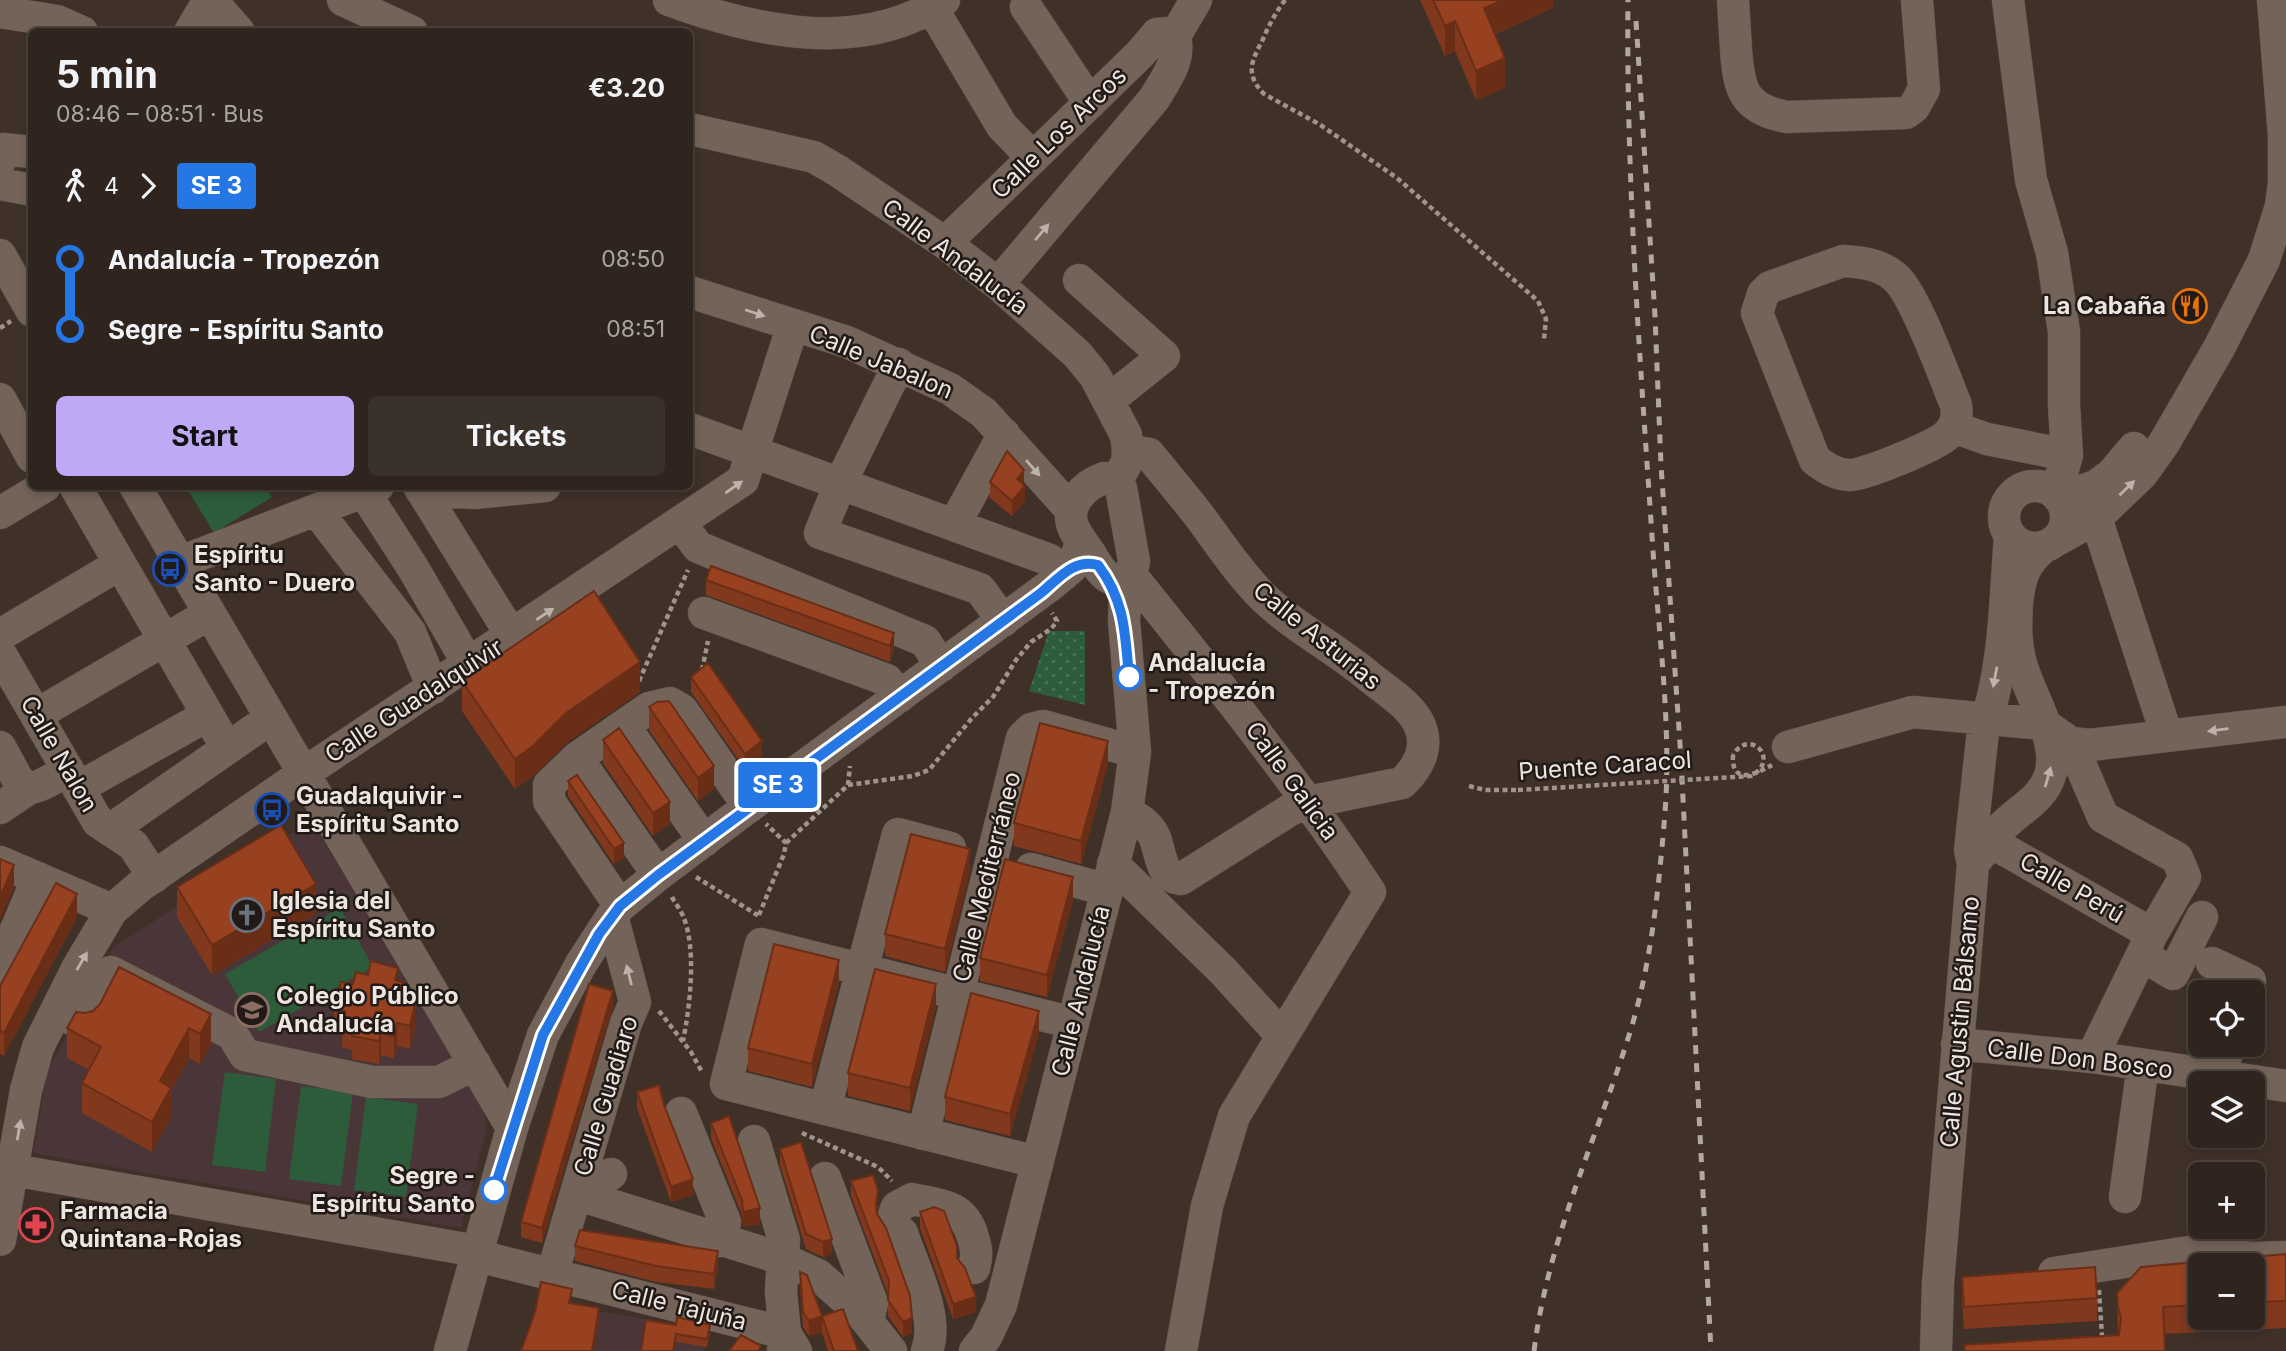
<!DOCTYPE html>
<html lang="en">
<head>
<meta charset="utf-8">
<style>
  body { margin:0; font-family:Inter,sans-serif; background:#3b312b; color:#f1f3f6; height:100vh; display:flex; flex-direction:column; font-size:26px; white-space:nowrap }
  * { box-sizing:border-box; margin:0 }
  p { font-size:23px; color:#a7a5a4 }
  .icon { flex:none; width:38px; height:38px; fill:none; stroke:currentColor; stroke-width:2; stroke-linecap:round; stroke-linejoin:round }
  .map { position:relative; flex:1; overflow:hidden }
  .side { position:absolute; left:28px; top:28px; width:665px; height:462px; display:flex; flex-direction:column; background:#2f251e; border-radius:10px; box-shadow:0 4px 10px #0003,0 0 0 2px #4a423c }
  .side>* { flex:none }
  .badge { padding:0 14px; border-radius:5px; font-size:24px; line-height:46px }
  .fabs { position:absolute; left:2188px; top:980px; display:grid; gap:14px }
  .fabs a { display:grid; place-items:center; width:77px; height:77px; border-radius:10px; background:#2f251e; box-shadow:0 4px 10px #0003,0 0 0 2px #4a423c; font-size:35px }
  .map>.badge { position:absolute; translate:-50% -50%; box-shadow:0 0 0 4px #fff }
  .legs { display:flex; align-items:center; gap:10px; height:77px; padding:0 28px; font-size:23px }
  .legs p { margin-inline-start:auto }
  .headline { display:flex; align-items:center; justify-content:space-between; height:119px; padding:0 28px }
  h1 { font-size:38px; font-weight:700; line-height:52px }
  .primary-button { display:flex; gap:14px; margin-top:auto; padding:14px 28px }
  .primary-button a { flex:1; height:80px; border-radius:10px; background:#bfa9f4; color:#111; font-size:28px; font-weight:700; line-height:80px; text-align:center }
  .primary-button a+a { background:#3b312b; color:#f1f3f6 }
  ul { padding:0 28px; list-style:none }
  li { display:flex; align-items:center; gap:24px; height:70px; font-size:26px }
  li i { display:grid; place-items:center; width:10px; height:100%; margin:0 9px; background:currentColor }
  li i::after { content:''; width:18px; height:18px; margin:-9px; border:5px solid; border-radius:50%; background:#2f251e }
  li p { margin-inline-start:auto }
  li:first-child i { background:linear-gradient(#0000 50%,currentColor 0) }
  li:last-child i { background:linear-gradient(currentColor 50%,#0000 0) }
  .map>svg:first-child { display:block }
  .education { fill:#4a3638 }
  .grass { fill:url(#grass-dots) }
  .pitch { fill:#2d5c3a }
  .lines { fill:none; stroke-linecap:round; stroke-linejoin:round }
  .minor-casing { stroke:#594e47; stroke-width:33 }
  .path { stroke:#9f938c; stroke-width:4.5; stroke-dasharray:5 3.5; stroke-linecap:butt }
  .minor { stroke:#736359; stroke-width:32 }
  .rail { stroke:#b2a7a1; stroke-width:5; stroke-dasharray:9 9; stroke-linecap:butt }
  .path-bridge { stroke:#9f938c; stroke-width:4.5; stroke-dasharray:5 3.5; stroke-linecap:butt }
  .wall { fill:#82381c; fill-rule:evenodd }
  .shaded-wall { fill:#6a2e17 }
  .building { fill:#974121; stroke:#6a2e17; stroke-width:2 }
  .oneway { fill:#bdb1aa }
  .line-1-casing { stroke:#fff; stroke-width:16 }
  .line-1 { stroke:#2477e4; stroke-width:10 }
  .stop-1-dot { fill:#fff; stroke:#2477e4; stroke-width:3.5 }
  .labels { text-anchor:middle; stroke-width:5; stroke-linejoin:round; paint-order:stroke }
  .street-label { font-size:24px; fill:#eee5e0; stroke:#211a16 }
  .poi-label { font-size:24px; font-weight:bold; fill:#eee5e0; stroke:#211a16; text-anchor:start }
  .stop-label { font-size:24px; font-weight:bold; fill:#eee5e0; stroke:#211a16; text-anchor:start }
</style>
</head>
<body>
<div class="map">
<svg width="2286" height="1351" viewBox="0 0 2286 1351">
  <defs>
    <pattern id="grass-dots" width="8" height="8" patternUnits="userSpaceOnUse" patternTransform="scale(1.75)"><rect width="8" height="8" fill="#2d5c3a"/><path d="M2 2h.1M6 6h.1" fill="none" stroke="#4c7356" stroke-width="1.8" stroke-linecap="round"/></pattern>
  </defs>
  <rect width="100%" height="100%" fill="#3f3128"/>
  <path class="education" d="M311 820 483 1109 486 1122 485 1135 461 1228 33 1153 47 1072 114 947Z
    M541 1294 572 1300 571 1307 677 1324 711 1323 707 1347H705L703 1351H526Z"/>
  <path class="grass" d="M1049 631H1085V705L1029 691Z"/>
  <path class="pitch" d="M186 487H266L272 497 214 533Z
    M340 908 373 967 259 1032 225 974Z
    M225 1072 276 1079 265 1172 212 1165Z
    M301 1086 353 1092 341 1186 289 1179Z
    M366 1097 418 1104 406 1197 354 1190Z"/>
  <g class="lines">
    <g class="minor-casing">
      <path id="minor" d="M211 0 239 32
        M343 0 412 32
        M669 0C756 32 861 55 944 0
        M1733 0C1734 17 1735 33 1736 50 1739 89 1743 109 1787 117L1906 113 1914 107 1924 89 1917 0
        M2008 0 2031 180 2052 253 2064 332V405L2067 455 2056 494
        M1026 7 1090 103
        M932 8 1002 126 1033 158
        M0 12 57 21 82 32
        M190 32 209 0
        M690 129 814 157 838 171 945 243 998 284 1077 354 1095 376 1126 435 1128 450 1127 462 1116 482
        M0 161 3 149 32 152
        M0 184 32 190
        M945 243 1140 54 1157 34 1168 33 1175 36
        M0 255 32 311
        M1843 261C1861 262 1880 264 1895 277 1915 294 1944 376 1956 405 1958 417 1956 426 1947 435 1935 446 1865 475 1850 475 1836 475 1826 468 1815 460L1757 313 1763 294 1770 287Z
        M1079 280 1164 356 1109 400
        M998 284 1154 99C1166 79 1181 60 1175 36L1196 0
        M690 292 847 342 950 389 984 413 1071 510
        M899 364 840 484 820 533 980 589 1003 621
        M0 399 32 457
        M1953 427 1987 439 2067 455
        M690 429 1039 556 1050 560 1063 575
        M1104 478 1114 480 1121 488 1134 561 1131 575C1124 579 1118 582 1110 578 1101 574 1095 561 1089 552 1084 545 1078 537 1074 529 1063 506 1084 485 1104 478Z
        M75 486 227 748
        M135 486 512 1128
        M419 486 512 636
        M2004 517a31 31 0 1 1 62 0a31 31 0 1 1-62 0Z
        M421 490 475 493 545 486
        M364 492 413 568 469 665
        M2059 498 2096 486 2112 474 2134 448
        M316 510 410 632 433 688
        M0 513 45 486
        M2096 518 2167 736
        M680 523 698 547 925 641 941 666
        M954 525 1004 434
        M2053 542 2096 518 2142 474 2164 443 2219 348 2264 260 2281 206 2284 182V136L2273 0
        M178 563 378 486
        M1131 575C1214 678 1297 781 1370 892L1234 1116 1207 1206 1181 1351
        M704 613 887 680 899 697
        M0 635 120 564
        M0 653 98 822 133 845 154 877
        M36 715 209 614
        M624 726 704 841
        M2071 743 2103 817 2177 858 2185 877 2152 934
        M0 747C26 793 19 799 68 770
        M1788 747 1913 712 2044 724 2071 743 2090 745 2286 722
        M577 758 658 875
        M78 788 208 715
        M0 808 28 789
        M1127 812C1137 818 1147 823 1153 834 1162 850 1158 877 1181 879L1290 810 1309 802 1402 783C1418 768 1429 748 1420 726 1411 704 1383 689 1366 674 1333 647 1294 627 1263 597 1239 573 1220 544 1200 517 1184 496 1166 475 1149 454L1128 450
        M110 830 271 718
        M1991 842 2152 934 2092 1057
        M0 862 112 910
        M1113 864 1223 971 1282 1036
        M1973 864 1970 850 1983 731C2005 671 2005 599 2010 536
        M1031 869 1107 890
        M620 906 549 801V785L577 758 649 708 670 703 682 710 749 807
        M2142 955 2173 974 2202 917
        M2212 963 2250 981 2247 992
        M0 967 38 878
        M58 1012 84 1025 111 972 232 1034 245 1055 372 1082H439L475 1064
        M1957 1044 2092 1057 2286 1086
        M2219 1076 2230 1045
        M825 1109 898 834 950 848
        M681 1113 725 1222 721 1241
        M923 1134 1022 738 1031 729 1043 726 1135 752
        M754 1141 784 1240 781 1292 785 1333 783 1351
        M1037 1162 726 1084 761 944 1073 1023
        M0 1171 13 1170 477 1251 494 1260 785 1333 796 1351
        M825 1178 872 1303 868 1321
        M576 1194 783 1259 818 1275 860 1312 891 1351
        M576 1194 611 1174
        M2125 1197 2143 1065
        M0 1240 26 1090 38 1047 78 967 112 910 140 886 304 773 743 480 793 325
        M2054 1273 2189 1252H2219L2250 1258 2286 1257
        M552 1275 626 1023 635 1002 612 916
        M450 1351 512 1128 543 1035 581 964 612 916 620 906 658 875 739 814 1052 584 1072 567 1082 542
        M927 1351C940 1317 913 1267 902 1233 893 1225 892 1217 897 1207L912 1199C939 1205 962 1204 972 1234 976 1247 978 1254 974 1268
        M975 1351 986 1337 1001 1305 1127 812 1135 752 1124 621 1126 578
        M1936 1351 1938 1283 1973 864C1983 852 1992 838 2003 826 2022 807 2044 799 2051 772 2059 737 2028 693 2020 660 2015 640 2016 622 2017 602 2020 577 2024 563 2044 547"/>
    </g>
    <path class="path" d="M1285 0C1276 12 1269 25 1263 39 1252 61 1244 73 1264 94L1319 124 1397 178 1538 301 1546 319 1544 339
      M0 328 11 321
      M702 670 708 641
      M639 681 688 570
      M1733 755C1731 786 1756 774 1772 765
      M848 785 913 776 929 770 972 718 993 697 1016 660 1031 642 1051 629 1057 621 1052 613
      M1469 786 1485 790H1518
      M786 843 848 785 850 766
      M696 877 759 916
      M672 897C675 903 680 909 683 916 697 948 690 1007 683 1041
      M759 915 784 854 786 843 766 824
      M659 1011 691 1052 702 1072
      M802 1133 878 1167 892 1181
      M2099 1290 2103 1351"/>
    <use href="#minor" class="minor"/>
    <path class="rail" d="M1636 21 1655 316 1661 465 1681 759 1711 1351
      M1534 1351C1548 1238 1598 1136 1631 1029 1651 963 1658 893 1664 825 1673 729 1658 632 1652 536 1640 358 1626 179 1628 0"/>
    <path class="path-bridge" d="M1518 790 1751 776C1781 760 1750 727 1733 755"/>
  </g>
  <path class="wall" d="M1420 0H1553V8L1495 34 1505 88 1476 100 1455 51 1445 56Z
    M990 482 1024 485 1025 501 1012 516 990 498Z
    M706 580 894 648 890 662 706 595Z
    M691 677 762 757 745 769 691 692Z
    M462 681 640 692 566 743 533 776 515 789 462 711Z
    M649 707 714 789 698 801 649 730Z
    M603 740 670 824 653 836 603 763Z
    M1108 764 1081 864 1014 846V823Z
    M568 781 624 858 614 864 568 796Z
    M970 872 945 972 885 956V934Z
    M177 887 316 914 212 975 177 917Z
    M1073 900 1047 997 980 981V958Z
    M77 917 4 1056 0 1054V986Z
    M119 967 211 1044 200 1064 189 1058 171 1090V1117L152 1152 82 1113V1083L89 1070 67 1058V1028L84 1013 93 1011 100 1004Z
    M398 981 407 998 416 1023 410 1049 397 1046 394 1058 381 1055 379 1064 352 1059V1050L342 1047V1032L334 1030V1008L353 984Z
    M839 983 812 1087 748 1071V1048Z
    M613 1006 542 1243 521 1237V1222Z
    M936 1007 910 1111 848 1096V1073Z
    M1039 1033 1010 1136 945 1120V1097Z
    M637 1092 693 1195 671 1202 637 1108Z
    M711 1123 760 1224 743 1227 742 1215 711 1138Z
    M780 1149 832 1254 823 1257 806 1249 780 1165Z
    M851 1181 878 1205 877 1211 912 1333 903 1337 888 1316V1294L851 1196Z
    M920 1212 957 1258 976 1312 953 1319 920 1228Z
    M575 1246 718 1267 714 1289 656 1282 575 1261Z
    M2286 1254V1328L2164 1334 2165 1351H1964V1345L2118 1335 2117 1293 2141 1267ZM2200 1265H2252V1318H2200Z
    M800 1272 822 1316 858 1351H828L822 1332 809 1336 803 1327 800 1287Z
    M1962 1277 2097 1298V1321L1964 1329 1962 1300Z
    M646 1320 710 1333 707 1347 676 1342Z"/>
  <path class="shaded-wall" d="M1503 0H1553V8L1484 38V8Z
    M1455 21V51L1445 56V26Z
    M1505 58V88L1476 100V71Z
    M1024 470V485L1017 479Z
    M1025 486V501L1012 516V501Z
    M894 633V648L890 662V646Z
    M640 662V692L566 743 533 776 515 789V759L566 713Z
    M762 741V757L745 769V754Z
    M1108 741V764L1081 864V841Z
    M714 766V789L698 801V778Z
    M670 802V824L653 836V813Z
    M624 843V858L614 864V849Z
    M970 849V872L945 972V949Z
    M14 865V888L0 920V897Z
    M1073 877V900L1047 997V975Z
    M316 884V914L212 975V945Z
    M77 894V917L4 1056V1033Z
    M839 960V983L812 1087V1064Z
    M936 984V1007L910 1111V1088Z
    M613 991V1006L542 1243V1228Z
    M416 1000V1023L410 1049V1026Z
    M1039 1011V1033L1010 1136V1114Z
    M211 1014V1044L200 1064V1034Z
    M397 1023V1046L394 1058V1036Z
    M189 1028V1058L171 1090V1117L152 1152V1122L160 1081Z
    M381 1033V1055L379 1064V1041Z
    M693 1179V1195L671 1202V1187Z
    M760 1208V1224L743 1227V1212Z
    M832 1239V1254L823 1257V1242Z
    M718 1251V1267L714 1289V1274Z
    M976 1297V1312L953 1319V1304Z
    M599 1308V1320L594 1351H592Z
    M822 1316V1332L809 1336V1321Z
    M912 1318V1333L903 1337V1322Z"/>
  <path class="building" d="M1433 0H1503L1484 8 1505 58 1476 71 1455 21 1445 26Z
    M1007 451 1024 470 1017 479 1025 486 1012 501 990 482Z
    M711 566 894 633 890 646 706 580Z
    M594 591 640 662 566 713 533 746 515 759 462 681Z
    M708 663 762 741 745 754 691 677Z
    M669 701 714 766 698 778 649 707 657 702Z
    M1040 723 1108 741 1081 841 1014 823Z
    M619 728 670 802 653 813 603 740Z
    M577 775 624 843 614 849 568 781Z
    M281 825 316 884 212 945 177 887Z
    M911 834 970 849 945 949 885 934Z
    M0 859 14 865 0 897Z
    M1005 859 1073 877 1047 975 980 958Z
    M56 883 77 894 4 1033 0 1031V986Z
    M774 944 839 960 812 1064 748 1048Z
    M371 961 398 968 395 980 407 984 404 997 416 1000 410 1026 397 1023 394 1036 381 1033 379 1041 352 1036 354 1028 342 1024 345 1011 334 1008 341 982 353 984 356 972 368 975Z
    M119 967 211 1014 200 1034 189 1028 160 1081 171 1088 152 1122 82 1083 101 1047 67 1028 76 1012 84 1013 93 1011 100 1004Z
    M875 969 936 984 910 1088 848 1073Z
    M589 984 613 991 542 1228 521 1222Z
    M971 993 1039 1011 1010 1114 945 1097Z
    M659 1085 664 1105 693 1179 671 1187 637 1092Z
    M729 1116 760 1208 743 1212 742 1200 711 1123Z
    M801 1142 832 1239 823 1242 806 1234 780 1149Z
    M873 1175 878 1190 876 1203 877 1214 886 1228 910 1296 912 1318 903 1322 888 1300 889 1281 851 1181Z
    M934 1207 944 1211 957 1246V1258L965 1268 976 1297 953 1304 920 1212Z
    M580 1230 718 1251 714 1274 656 1266 575 1246Z
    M2286 1254V1301L2252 1302V1265H2200V1305L2163 1307 2165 1351H1965L1964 1345 2119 1335 2121 1318 2118 1307 2117 1293 2141 1267Z
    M2095 1267 2097 1298 1964 1307 1962 1277Z
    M800 1272 807 1275 822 1316 809 1321 803 1312Z
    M541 1282 572 1289 569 1303 599 1308 592 1351H521L535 1312Z
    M843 1309 858 1351H834L822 1316Z
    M677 1317 710 1325 707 1339 676 1334 673 1351H641L646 1320 676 1325Z
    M741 1335 761 1346 758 1351H729Z"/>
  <defs><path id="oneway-solid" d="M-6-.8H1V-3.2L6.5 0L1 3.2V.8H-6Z" transform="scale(1.75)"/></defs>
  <g class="oneway">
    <use href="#oneway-solid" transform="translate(1042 232) rotate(-50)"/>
    <use href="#oneway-solid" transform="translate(755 313) rotate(18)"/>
    <use href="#oneway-solid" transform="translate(1033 468) rotate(49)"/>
    <use href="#oneway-solid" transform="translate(734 487) rotate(-35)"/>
    <use href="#oneway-solid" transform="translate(2127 488) rotate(-44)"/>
    <use href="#oneway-solid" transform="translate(545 614) rotate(-34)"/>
    <use href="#oneway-solid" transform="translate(1995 677) rotate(101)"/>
    <use href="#oneway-solid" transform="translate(2218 730) rotate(173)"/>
    <use href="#oneway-solid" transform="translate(2048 777) rotate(-74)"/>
    <use href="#oneway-solid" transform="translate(82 961) rotate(-60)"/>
    <use href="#oneway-solid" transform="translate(629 975) rotate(-104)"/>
    <use href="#oneway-solid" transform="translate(19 1130) rotate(-80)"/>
  </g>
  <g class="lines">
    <g class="line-1-casing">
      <path id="line-1" d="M494 1190 543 1035 599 934 620 906 658 875 1041 593C1058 579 1074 558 1098 565 1125 601 1125 633 1129 677"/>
    </g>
    <use href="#line-1" class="line-1"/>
  </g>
  <defs>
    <g id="restaurant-ring" transform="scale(1.75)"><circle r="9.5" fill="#211a16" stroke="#e8710a" stroke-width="1.5"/><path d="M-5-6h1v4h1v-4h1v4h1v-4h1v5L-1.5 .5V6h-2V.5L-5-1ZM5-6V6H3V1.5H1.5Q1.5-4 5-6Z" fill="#e8710a"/></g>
    <g id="bus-ring" transform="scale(1.75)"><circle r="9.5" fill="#211a16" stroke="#1a4fb4" stroke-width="1.5"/><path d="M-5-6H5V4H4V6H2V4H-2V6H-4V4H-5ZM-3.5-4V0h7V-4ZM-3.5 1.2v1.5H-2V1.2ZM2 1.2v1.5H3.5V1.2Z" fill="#1a4fb4"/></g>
    <g id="church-ring" transform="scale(1.75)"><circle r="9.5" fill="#211a16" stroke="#6b7280" stroke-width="1.5"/><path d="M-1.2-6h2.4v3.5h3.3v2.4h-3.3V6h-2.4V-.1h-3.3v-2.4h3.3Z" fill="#6b7280"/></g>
    <g id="school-ring" transform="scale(1.75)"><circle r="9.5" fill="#211a16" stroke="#8d6e63" stroke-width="1.5"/><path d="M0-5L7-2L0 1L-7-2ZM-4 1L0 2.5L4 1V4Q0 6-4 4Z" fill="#8d6e63"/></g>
    <g id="pharmacy-ring" transform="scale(1.75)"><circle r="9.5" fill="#211a16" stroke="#e0444e" stroke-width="1.5"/><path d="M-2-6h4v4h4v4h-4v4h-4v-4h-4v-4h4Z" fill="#e0444e"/></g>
  </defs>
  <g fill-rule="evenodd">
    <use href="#restaurant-ring" x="2190" y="306"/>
    <use href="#bus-ring" x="170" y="569"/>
    <use href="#bus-ring" x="272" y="810"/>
    <use href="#church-ring" x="247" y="915"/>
    <use href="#school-ring" x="252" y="1010"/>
    <use href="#pharmacy-ring" x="36" y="1225"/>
  </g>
  <g class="stop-1-dot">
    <circle cx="1129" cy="677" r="12"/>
    <circle cx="494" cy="1190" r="12"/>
  </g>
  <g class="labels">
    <g class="street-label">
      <text transform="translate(1059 133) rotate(-44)" y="8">Calle Los Arcos</text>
      <text transform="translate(955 257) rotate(37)" y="8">Calle Andalucía</text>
      <text transform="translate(881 362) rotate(23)" y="8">Calle Jabalon</text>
      <text transform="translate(1317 636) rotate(39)" y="8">Calle Asturias</text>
      <text transform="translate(414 701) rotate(-33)" y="8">Calle Guadalquivir</text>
      <text transform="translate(59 754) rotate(60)" y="8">Calle Nalon</text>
      <text transform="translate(1605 766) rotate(-4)" y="8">Puente Caracol</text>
      <text transform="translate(1292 781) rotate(54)" y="8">Calle Galicia</text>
      <text transform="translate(987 877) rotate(-76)" y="8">Calle Mediterráneo</text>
      <text transform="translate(2072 888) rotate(30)" y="8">Calle Perú</text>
      <text transform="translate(1081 991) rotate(-76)" y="8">Calle Andalucía</text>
      <text transform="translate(1960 1022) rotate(-85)" y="8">Calle Agustin Bálsamo</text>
      <text transform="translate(2080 1059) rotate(7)" y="8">Calle Don Bosco</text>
      <text transform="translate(606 1096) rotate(-73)" y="8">Calle Guadiaro</text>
      <text transform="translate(679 1306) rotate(14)" y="8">Calle Tajuña</text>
    </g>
    <g class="poi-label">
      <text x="2166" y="314" text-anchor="end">La Cabaña</text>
      <text x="194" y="563">Espíritu<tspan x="194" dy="28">Santo - Duero</tspan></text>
      <text x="296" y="804">Guadalquivir -<tspan x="296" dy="28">Espíritu Santo</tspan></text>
      <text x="272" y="909">Iglesia del<tspan x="272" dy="28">Espíritu Santo</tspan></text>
      <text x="276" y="1004">Colegio Público<tspan x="276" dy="28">Andalucía</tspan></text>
      <text x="60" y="1219">Farmacia<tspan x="60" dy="28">Quintana-Rojas</tspan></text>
    </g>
    <g class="stop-label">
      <text x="1148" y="671">Andalucía<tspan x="1148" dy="28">- Tropezón</tspan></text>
      <text x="475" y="1184" text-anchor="end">Segre -<tspan x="475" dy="28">Espíritu Santo</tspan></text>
    </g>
  </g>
</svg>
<div class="fabs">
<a><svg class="icon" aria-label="locate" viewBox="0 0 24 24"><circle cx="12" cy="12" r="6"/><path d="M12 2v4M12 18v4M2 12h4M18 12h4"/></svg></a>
<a><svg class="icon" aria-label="layers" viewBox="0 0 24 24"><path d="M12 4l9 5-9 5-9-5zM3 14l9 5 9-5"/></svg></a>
<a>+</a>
<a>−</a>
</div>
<b class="badge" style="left:778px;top:785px;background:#2477e4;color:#fff">SE 3</b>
<section class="side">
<div class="headline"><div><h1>5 min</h1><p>08:46 – 08:51 · Bus</p></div><b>€3.20</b></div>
<div class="legs"><svg class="icon" aria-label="walk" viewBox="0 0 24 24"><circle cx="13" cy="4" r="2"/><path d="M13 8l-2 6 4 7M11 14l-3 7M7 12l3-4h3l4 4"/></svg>4<svg class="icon" aria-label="forward" viewBox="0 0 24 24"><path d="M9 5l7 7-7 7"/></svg><b class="badge" style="background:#2477e4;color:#fff">SE 3</b></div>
<ul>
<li><i style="color:#2477e4"></i><b>Andalucía - Tropezón</b><p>08:50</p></li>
<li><i style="color:#2477e4"></i><b>Segre - Espíritu Santo</b><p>08:51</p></li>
</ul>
<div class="primary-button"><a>Start</a><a>Tickets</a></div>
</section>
</div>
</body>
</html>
